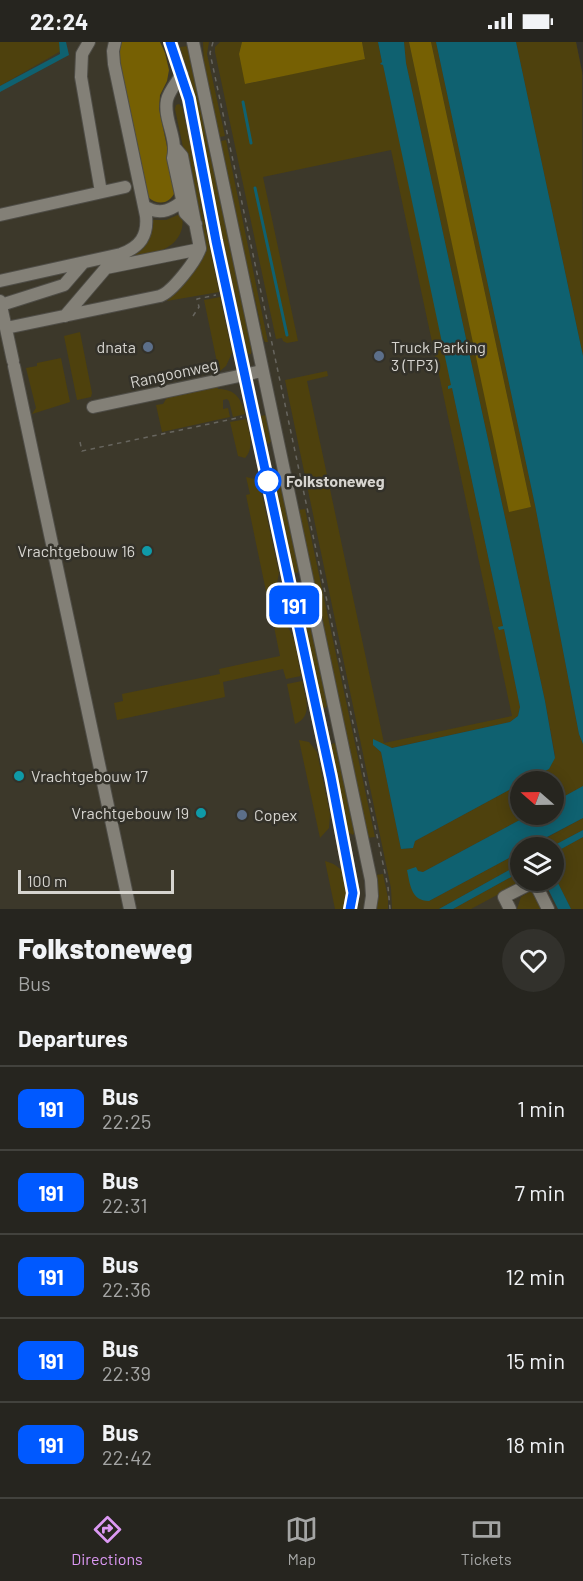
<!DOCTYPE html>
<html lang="en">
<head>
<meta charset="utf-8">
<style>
  body { margin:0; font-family:Barlow,sans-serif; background:#32312c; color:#f1f3f6; height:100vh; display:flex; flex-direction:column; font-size:22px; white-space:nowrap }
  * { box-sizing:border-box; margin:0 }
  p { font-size:20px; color:#a4a5a4 }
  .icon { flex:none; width:33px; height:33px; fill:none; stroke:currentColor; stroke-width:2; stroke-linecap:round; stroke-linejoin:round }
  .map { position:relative; height:867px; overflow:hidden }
  .panel { display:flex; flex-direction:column; background:#26251f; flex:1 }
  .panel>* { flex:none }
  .badge { padding:0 12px; border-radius:9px; font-size:21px; line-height:39px }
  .needle { width:39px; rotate:290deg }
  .tools { position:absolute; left:510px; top:729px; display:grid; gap:12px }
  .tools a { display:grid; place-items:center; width:54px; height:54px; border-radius:50%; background:#26251f; box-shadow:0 3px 15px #0003,0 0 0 2px #42423d; font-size:30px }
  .scale { position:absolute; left:18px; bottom:15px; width:156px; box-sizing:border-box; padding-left:6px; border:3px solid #d6d4cf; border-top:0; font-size:16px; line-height:21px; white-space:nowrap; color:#d6d4cf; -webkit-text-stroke:4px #333129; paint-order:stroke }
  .map>.badge { position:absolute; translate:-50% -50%; box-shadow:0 0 0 3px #fff }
  h2 { padding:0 18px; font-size:22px; line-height:54px }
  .round { display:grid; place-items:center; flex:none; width:63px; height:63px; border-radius:32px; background:#32312c }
  .overview { display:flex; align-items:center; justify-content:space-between; height:102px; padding:0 18px }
  h1 { font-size:28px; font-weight:800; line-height:45px }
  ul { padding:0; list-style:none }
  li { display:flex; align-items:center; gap:18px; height:84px; padding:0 18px; border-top:2px solid #42423d }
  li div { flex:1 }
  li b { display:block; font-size:22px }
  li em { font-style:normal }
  li .badge { min-width:66px; font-weight:700; text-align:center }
  .status { display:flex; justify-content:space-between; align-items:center; height:42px; padding:0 30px; background:#26251f; direction:ltr }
  .status svg { height:16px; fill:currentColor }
  .tabs { display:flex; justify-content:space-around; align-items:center; height:84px; border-top:2px solid #42423d; background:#26251f; font-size:16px; color:#a4a5a4 }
  .tabs a { display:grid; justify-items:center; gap:3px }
  .tabs .active { color:#dc99f4 }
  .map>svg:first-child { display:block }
  .built { fill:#3c382a; fill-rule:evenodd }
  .green { fill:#4e410d }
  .forest { fill:#766003 }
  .water { fill:#0f6170 }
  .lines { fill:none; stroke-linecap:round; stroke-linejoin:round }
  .stream { stroke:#0f6170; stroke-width:3 }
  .minor-casing { stroke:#4f4d47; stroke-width:14 }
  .path { stroke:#67655e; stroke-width:1.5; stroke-dasharray:4.5 4.5; stroke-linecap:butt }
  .minor { stroke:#838077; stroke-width:12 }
  .line-casing { stroke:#fff; stroke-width:14 }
  .line { stroke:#0059ff; stroke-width:9 }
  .service-dot { fill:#5c6f8a; stroke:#333129; stroke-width:2 }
  .stop-dot { fill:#fff; stroke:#0059ff; stroke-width:3 }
  .culture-dot { fill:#0f9aa8; stroke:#333129; stroke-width:2 }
  .labels { text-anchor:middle; stroke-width:5; stroke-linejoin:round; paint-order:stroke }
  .poi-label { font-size:16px; fill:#d6d4cf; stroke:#333129; text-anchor:end }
  .street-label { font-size:16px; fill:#d6d4cf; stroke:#333129 }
  .stop-label { font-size:16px; font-weight:bold; fill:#d6d4cf; stroke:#333129; text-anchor:start }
</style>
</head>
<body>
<div class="status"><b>22:24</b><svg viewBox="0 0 49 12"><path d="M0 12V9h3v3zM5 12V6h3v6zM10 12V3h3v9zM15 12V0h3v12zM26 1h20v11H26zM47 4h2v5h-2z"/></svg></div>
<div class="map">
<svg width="583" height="867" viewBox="0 0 583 867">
  <rect width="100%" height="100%" fill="#333129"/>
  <path class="built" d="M0 0H576L583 33V867H0ZM520 740H554V772H520ZM520 806H554V838H520Z"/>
  <path class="green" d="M0 0H59L61 9 0 44Z
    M203 0H209L207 12 225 94 220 95 221 99 226 98 269 305 268 300H265L258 285 261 284 251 240H248L204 22Z
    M220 0H242L239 12 246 42 365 16 362 0H378L382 20 380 23 383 22 452 343 448 344V346H452L503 584 499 587H504L520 665 518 674 510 680 391 706 373 698V703L381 710 401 807 413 806 415 799 520 742V772L529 773 423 830 418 829 429 859 520 810V822L439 867H392L391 846 285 338 327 329 328 334 307 339 384 701 512 674 391 108 263 135 298 299 287 301 283 299 282 296 276 297 215 10V5Z
    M404 0H409L510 469 531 465 431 0H436L535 463 579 692 583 702V744L554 760V740L525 739 549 727 555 713 545 659 406 21Z
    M516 0H576L582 30 583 314Z
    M188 4 252 306 251 312H247L245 308 180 5Z
    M179 62 182 65 203 159 200 160 219 250 167 259 203 214 205 209 175 67 176 63Z
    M180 172C183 177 183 180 182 186 176 211 147 212 126 217 129 215 135 213 139 210 150 202 152 190 152 178H166Z
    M220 255 232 311 226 324 219 330 204 258Z
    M80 290 92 351 91 355 77 358 64 294Z
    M61 316 70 360 32 372 36 366 26 326 37 324V321Z
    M217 344 218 347C235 347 241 356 245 372L233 375 229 359 227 357 223 358V367L228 366 230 375 162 390 156 363 163 362 168 354Z
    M267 373 272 398 269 402 264 399 259 374Z
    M246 377C249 390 255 405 245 416L238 414 230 380Z
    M246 435 255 437 260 444 279 531 276 546 267 554 246 453 250 452Z
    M277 438 282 442 299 529 297 531 293 530 274 441Z
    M305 467 375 795 367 796 297 468Z
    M272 575C297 580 296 613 301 634L286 637 283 627 223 640 225 655 117 678 114 661 123 659 122 652 220 632 219 627 280 614Z
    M308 584 313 588 328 661 326 666 322 665 305 588Z
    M302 639C305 655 314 674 295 682L287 642Z
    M299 698 309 700 317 710 330 772 329 786 320 796Z
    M334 701 336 702 356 789 353 793 348 790 330 707 332 702Z
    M583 776V788L551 805 528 806Z
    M583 795V867H571L554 833V811Z
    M325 819C349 825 351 846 345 867H335Z
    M520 830V838L523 839 471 867H453Z
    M383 832 388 856V867H374L375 833Z
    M530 849H532L545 867H517L521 855Z"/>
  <path class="forest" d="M120 0H160L165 11 169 28 167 39 160 53 159 67 176 147C172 161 159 165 148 155L117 17Z
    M242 0H362L365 17 245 42 239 12Z
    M409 0H431L531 465 509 470Z"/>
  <path class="water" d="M59 0H66L69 13 0 50V44L60 12Z
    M378 0H404L406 21 545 659 555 716 549 727 525 739 520 740V742L415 799 413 806 401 807 381 710 373 703V697L392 706 510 680 518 674 520 665 504 587 499 588 498 585 503 584 452 346 448 347V344L451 343 383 23 380 22 382 20Z
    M436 0H516L583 314V702L579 692 535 463Z
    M583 744V776L528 805 520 806V810L429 859C411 859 410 842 407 828L416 825 418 829 423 830 529 773 554 772V760Z
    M583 788V795L554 811V806L551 805Z
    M520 822V830L453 867H439Z
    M554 833 571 867H558L544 839 554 838Z"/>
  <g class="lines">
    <path class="stream" d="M243 60 251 101
      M255 146 287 293"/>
    <g class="minor-casing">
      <path id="minor" d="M89 0 82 12 81 35 101 150
        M171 0 187 50 206 150 331 735 353 851 350 867
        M193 0 371 838 372 854 370 867
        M182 32C177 40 169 49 167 58 163 77 178 96 173 116L185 171 196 182
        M144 164C161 175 173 167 187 156
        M0 173 125 145
        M0 239 121 212C140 205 148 194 146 174L114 22 113 9 115 0
        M0 259 13 319
        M1 263 64 243 83 221
        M65 274 106 226 200 207
        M6 286 160 254C172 250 197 218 200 206L182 114 176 107
        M14 324 130 867
        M93 365 262 329
        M510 867 504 855 532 841 536 843 548 867"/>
    </g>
    <path class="path" d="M213 0 210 11 388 845 390 867
      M193 274 199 265 197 257 216 253
      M80 400 82 409 242 375"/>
    <use href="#minor" class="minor"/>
  </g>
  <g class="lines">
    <g class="line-casing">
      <path id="line" d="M170 0 189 57 216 199 331 735 353 851 350 867"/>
    </g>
    <use href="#line" class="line"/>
  </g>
  <g class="service-dot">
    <circle cx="148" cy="305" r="6"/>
    <circle cx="379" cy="314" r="6"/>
    <circle cx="242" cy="773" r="6"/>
  </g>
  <circle class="stop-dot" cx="268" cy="439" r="12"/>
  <g class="culture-dot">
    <circle cx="147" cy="509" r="6"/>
    <circle cx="19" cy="734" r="6"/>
    <circle cx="201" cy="771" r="6"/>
  </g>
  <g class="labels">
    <g class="poi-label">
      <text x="136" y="311">dnata</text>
      <text x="391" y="311" text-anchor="start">Truck Parking<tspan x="391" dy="18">3 (TP3)</tspan></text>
      <text x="135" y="515">Vrachtgebouw 16</text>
      <text x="31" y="740" text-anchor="start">Vrachtgebouw 17</text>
      <text x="189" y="777">Vrachtgebouw 19</text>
      <text x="254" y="779" text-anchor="start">Copex</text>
    </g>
    <g class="street-label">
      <text transform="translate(174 331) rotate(-12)" y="6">Rangoonweg</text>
    </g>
    <g class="stop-label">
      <text x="286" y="445">Folkstoneweg</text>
    </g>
  </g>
</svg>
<div class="tools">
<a><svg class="needle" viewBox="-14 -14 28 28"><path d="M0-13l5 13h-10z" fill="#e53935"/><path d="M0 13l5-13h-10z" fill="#a4a5a4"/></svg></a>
<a><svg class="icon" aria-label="layers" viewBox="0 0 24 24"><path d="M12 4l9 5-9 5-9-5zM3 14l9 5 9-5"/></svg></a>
</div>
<div class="scale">100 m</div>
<b class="badge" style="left:294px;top:563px;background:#0059ff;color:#fff">191</b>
</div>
<section class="panel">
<div class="overview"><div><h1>Folkstoneweg</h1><p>Bus</p></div><a class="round"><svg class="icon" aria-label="heart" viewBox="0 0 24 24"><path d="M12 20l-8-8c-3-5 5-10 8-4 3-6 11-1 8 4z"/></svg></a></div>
<h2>Departures</h2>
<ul>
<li><span class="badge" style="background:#0059ff;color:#fff">191</span><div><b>Bus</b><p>22:25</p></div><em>1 min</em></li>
<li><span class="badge" style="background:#0059ff;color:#fff">191</span><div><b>Bus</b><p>22:31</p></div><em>7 min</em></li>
<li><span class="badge" style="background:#0059ff;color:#fff">191</span><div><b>Bus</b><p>22:36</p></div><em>12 min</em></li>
<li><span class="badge" style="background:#0059ff;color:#fff">191</span><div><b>Bus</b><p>22:39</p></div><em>15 min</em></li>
<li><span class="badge" style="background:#0059ff;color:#fff">191</span><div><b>Bus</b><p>22:42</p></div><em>18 min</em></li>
</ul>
</section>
<nav class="tabs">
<a class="active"><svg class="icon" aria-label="directions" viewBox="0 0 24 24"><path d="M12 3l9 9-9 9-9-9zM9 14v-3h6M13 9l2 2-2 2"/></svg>Directions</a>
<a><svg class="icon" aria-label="map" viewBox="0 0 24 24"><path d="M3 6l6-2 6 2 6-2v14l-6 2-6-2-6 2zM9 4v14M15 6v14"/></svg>Map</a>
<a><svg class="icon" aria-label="tickets" viewBox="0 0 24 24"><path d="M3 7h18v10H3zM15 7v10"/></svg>Tickets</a>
</nav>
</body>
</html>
